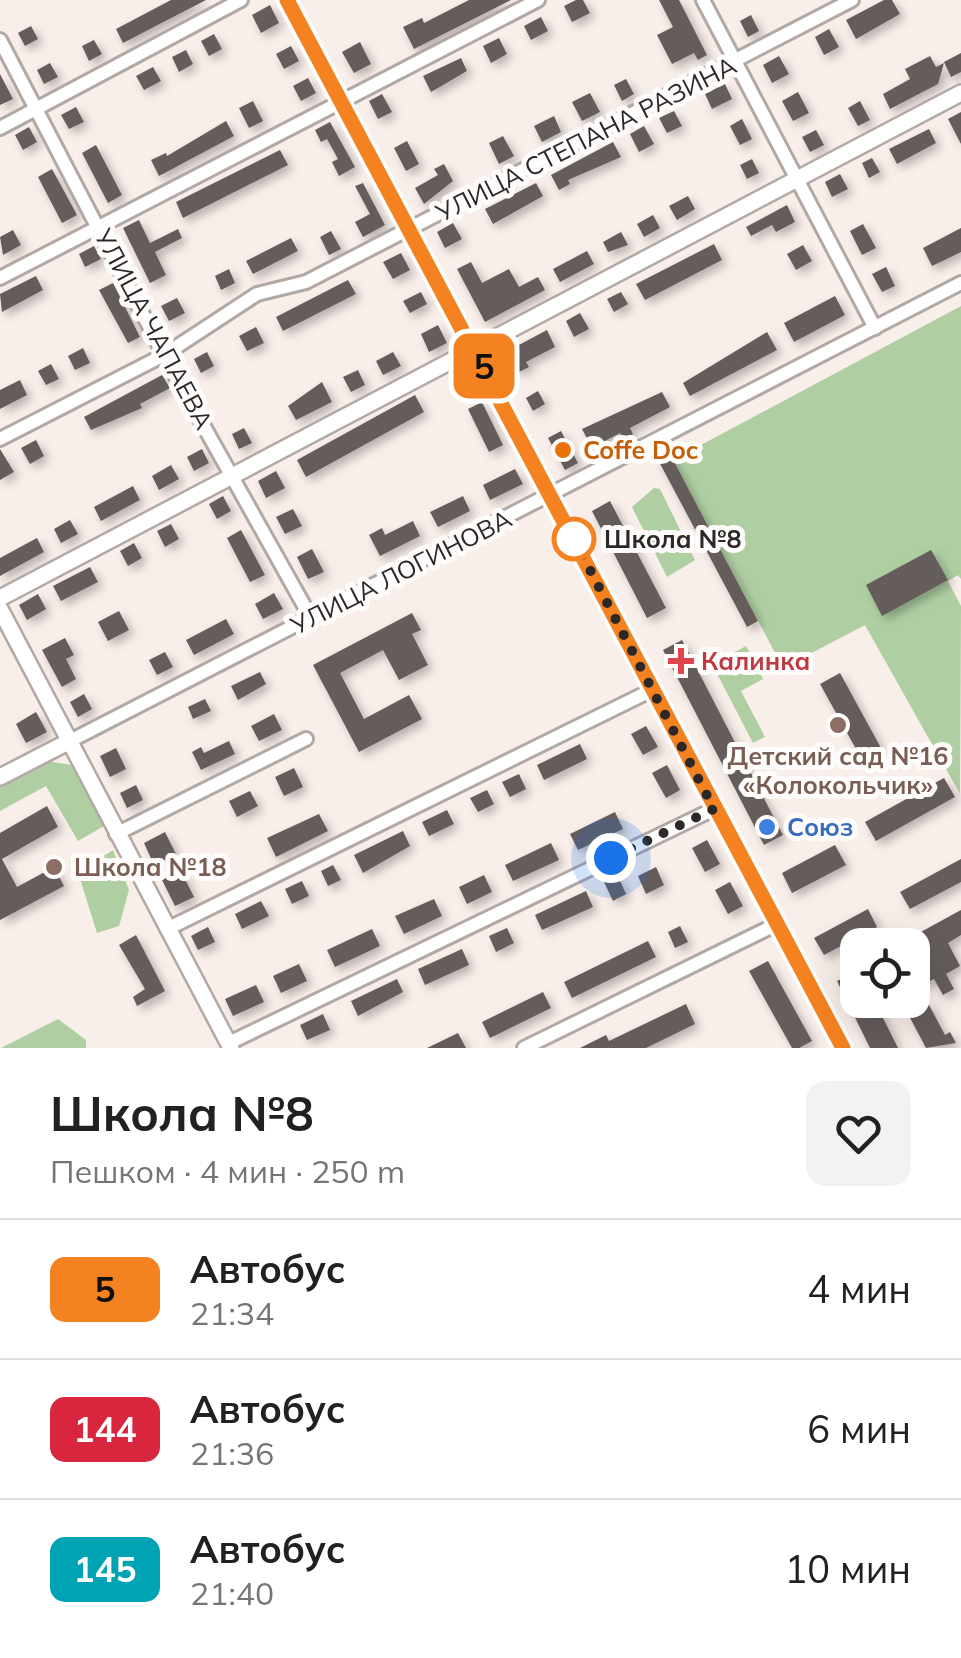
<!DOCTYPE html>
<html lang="ru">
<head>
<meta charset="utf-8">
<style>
  body { margin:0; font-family:Mulish,sans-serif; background:#f2f2f2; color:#202124; height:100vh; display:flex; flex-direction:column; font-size:38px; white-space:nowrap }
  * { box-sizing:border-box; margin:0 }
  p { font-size:32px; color:#757577 }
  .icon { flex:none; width:55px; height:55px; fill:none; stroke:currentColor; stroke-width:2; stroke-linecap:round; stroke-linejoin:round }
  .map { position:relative; height:1048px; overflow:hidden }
  .side { display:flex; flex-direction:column; background:#fff; flex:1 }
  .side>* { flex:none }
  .badge { padding:0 20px; border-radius:15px; font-size:35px; line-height:65px }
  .tools { position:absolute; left:840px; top:928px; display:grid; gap:20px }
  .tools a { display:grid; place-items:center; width:90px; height:90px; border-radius:20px; background:#fff; box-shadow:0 10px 40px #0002; font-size:50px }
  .you { position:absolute; width:50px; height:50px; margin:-25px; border:8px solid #fff; border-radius:50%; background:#1a73e8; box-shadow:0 0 0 15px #1a73e833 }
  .map>.badge { position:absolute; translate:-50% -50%; box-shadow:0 0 0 5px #fff }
  .round { display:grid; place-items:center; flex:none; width:105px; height:105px; border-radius:20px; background:#f2f2f2 }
  .head { display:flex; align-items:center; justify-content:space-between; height:170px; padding:0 50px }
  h1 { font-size:48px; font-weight:700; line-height:75px }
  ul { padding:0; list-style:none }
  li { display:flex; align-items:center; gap:30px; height:140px; padding:0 50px; border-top:2px solid #e0e0e0 }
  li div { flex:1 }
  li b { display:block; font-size:38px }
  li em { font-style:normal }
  li .badge { min-width:110px; font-weight:700; text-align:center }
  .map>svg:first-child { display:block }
  .green { fill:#afcfa2 }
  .building { fill:#655c5b; filter:url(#shadow) }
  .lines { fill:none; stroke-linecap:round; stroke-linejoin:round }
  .minor-casing { stroke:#b2a8a4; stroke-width:18 }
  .tertiary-casing { stroke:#b2a8a4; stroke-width:20 }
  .minor { stroke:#fff; stroke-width:12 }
  .tertiary { stroke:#fff; stroke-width:15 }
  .line-casing { stroke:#fff; stroke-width:22 }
  .line { stroke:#f58220; stroke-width:15 }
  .walk { stroke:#2c2827; stroke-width:10; stroke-dasharray:0 18 }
  .food-dot { fill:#e8710a; stroke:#fffdfc; stroke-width:4 }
  .stop-dot { fill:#fff; stroke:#f58220; stroke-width:5 }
  .health-dot { fill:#e0444e; stroke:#fffdfc; stroke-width:4 }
  .education-dot { fill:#8d6e63; stroke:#fffdfc; stroke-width:4 }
  .shop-dot { fill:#3f7fe0; stroke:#fffdfc; stroke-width:4 }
  .labels { text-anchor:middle; stroke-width:10; stroke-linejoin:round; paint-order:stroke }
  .street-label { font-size:25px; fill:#2c2827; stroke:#fffdfc }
  .food-label { font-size:25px; font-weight:bold; fill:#c56008; stroke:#fffdfc; text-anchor:start }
  .stop-label { font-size:25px; font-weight:bold; fill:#2c2827; stroke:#fffdfc; text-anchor:start }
  .health-label { font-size:25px; font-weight:bold; fill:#be3a42; stroke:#fffdfc; text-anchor:start }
  .education-label { font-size:25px; font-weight:bold; fill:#785e54; stroke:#fffdfc }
  .shop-label { font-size:25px; font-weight:bold; fill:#366cbe; stroke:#fffdfc; text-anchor:start }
</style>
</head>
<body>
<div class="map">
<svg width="961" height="1048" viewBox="0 0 961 1048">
  <defs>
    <filter id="shadow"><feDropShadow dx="4.5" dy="4.5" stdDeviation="5" flood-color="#0004"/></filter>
  </defs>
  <rect width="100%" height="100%" fill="#f8eeea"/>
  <path class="green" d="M961 306V579L958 575 948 581 961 606 960 794 865 625 783 668 673 460Z
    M654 488 660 489 695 560 667 577 632 507Z
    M746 646 763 679 741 691 765 737 753 743 712 664Z
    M47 761 71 765 104 826 78 841 46 786 0 811V786Z
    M113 850 129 890 119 926 97 933 78 872Z
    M58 1019 86 1040V1048H1Z"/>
  <path class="building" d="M171 0H206L123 43 116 29Z
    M469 0H511L414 49 403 27 422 18 424 23Z
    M576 0H583L590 13 572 22 564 6Z
    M659 0H679L707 55 698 60 694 53 672 64 657 35 673 27Z
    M884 0H892L900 14 856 39 846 20Z
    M270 5 279 23 261 33 252 15Z
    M751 15 759 31 748 37 740 21Z
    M541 17 548 31 531 40 524 26Z
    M31 26 38 39 25 46 18 33Z
    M829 29 839 47 824 55 815 37Z
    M214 34 222 49 209 56 201 41Z
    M499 38 507 54 491 63 483 46Z
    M94 40 102 54 89 61 82 46Z
    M360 42 371 64 354 73 342 52Z
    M291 46 299 61 284 69 276 54Z
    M186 50 193 64 179 72 172 57Z
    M961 53V72L951 77 944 62Z
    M779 56 789 74 772 83 763 65Z
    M930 56 936 67 944 63 938 84 890 109 883 94 910 79 905 69Z
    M461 58 467 71 431 92 423 76Z
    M50 63 58 77 44 84 37 70Z
    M153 67 161 81 144 90 136 76Z
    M0 74 13 99 0 105Z
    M308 78 316 93 301 101 293 86Z
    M626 79 634 94 622 101 614 85Z
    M725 84 732 99 712 109 705 94Z
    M798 92 809 113 793 121 782 101Z
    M590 93 600 112 582 121 572 102Z
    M382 94 392 112 378 119 369 101Z
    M253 101 263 121 249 128 239 108Z
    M860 101 870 120 858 126 848 108Z
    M76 107 84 122 69 129 61 115Z
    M674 111 682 126 667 133 659 118Z
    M961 112V144L948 119Z
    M554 116 561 132 542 142 534 126Z
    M742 119 752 139 740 145 730 126Z
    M226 121 234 136 159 176 151 160 166 153 167 156Z
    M330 122 355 167 339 176 332 162 338 159 327 139 321 142 315 130Z
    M644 126 654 144 639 152 630 134Z
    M29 127 37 142 23 150 15 135Z
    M929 129 936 143 897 164 889 149Z
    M816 130 824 145 810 152 802 137Z
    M503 136 514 156 499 164 489 143Z
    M407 141 419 164 406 171 394 148Z
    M613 142 621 157 568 180 570 184 559 190 551 175Z
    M96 145 122 195 108 203 82 153Z
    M280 150 288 165 183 218 176 202Z
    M872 158 880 172 869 178 862 163Z
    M752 159 759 173 747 179 740 165Z
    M444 164 453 181 424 204 415 188 438 175 434 169Z
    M52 169 77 215 62 223 38 177Z
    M840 174 848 189 832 197 825 182Z
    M363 183 385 225 363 237 355 222 370 214 355 186Z
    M536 183 543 196 493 224 485 209Z
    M688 196 695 209 677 220 669 206Z
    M787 205 795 222 776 232 772 225 751 236 746 227Z
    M653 215 660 228 644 237 637 224Z
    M139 220 150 243 178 229 182 238 155 252 166 275 150 283 123 228Z
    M453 223 462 239 445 248 437 232Z
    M863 224 876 248 862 255 850 231Z
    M961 228V252L932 266 923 248Z
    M13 230 21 245 3 255 0 237Z
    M331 231 341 249 329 255 320 237Z
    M621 232 628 245 608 252 603 242Z
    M291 238 298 251 253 274 246 261Z
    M714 244 722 260 645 300 636 284Z
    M803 245 812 261 796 270 787 254Z
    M94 246 101 259 85 267 79 254Z
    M587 251 594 264 560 282 553 269Z
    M401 253 410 270 393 279 383 262Z
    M471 262 482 283 509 269 519 287 538 277 545 290 485 322 457 269Z
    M886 267 895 286 882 292 872 274Z
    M229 269 235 283 221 290 215 276Z
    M36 276 43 290 2 312 0 294Z
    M348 280 356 294 283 331 276 317Z
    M113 283 140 337 128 343 99 290Z
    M421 292 427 304 410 313 403 301Z
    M621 292 628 304 614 312 607 299Z
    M835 296 845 315 794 342 784 323Z
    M177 298 185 313 169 321 161 306Z
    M580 313 589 329 574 337 566 321Z
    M438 325 447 343 429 352 421 334Z
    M256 327 264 343 247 351 239 336Z
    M547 330 555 347 526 362 529 367 519 372 515 364 509 368 502 354Z
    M767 332 777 350 690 396 683 383Z
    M83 348 90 363 75 370 68 356Z
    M207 352 214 366 201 373 194 359Z
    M393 352 401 366 383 375 376 361Z
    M51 364 59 379 46 385 38 371Z
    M465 368 473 386 460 392 451 375Z
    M358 370 365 385 351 392 343 377Z
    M162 375 170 388 140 404 142 408 91 430 84 417Z
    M20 380 27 395 0 409V390Z
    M322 382 332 402 296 420 288 406Z
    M538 391 545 404 533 411 526 398Z
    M662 392 670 407 630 428 633 434 623 440 620 433 592 448 582 429Z
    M415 395 424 412 306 477 297 460Z
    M482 402 503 445 489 452 468 409Z
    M244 428 252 443 239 449 232 434Z
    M561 431 578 463 565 470 548 438Z
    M36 440 44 456 30 464 21 448Z
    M0 449 14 472 0 480Z
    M202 449 209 463 194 471 187 457Z
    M669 452 758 621 747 627 657 458Z
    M171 465 179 479 159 490 152 476Z
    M515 469 523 484 490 500 483 485Z
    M276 471 285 488 266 498 258 481Z
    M133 486 140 500 101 521 94 507Z
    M223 496 231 511 217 519 209 504Z
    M463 496 470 511 438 527 430 512Z
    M610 501 666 608 647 618 592 511Z
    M293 509 302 526 285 534 276 517Z
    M70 520 78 534 61 543 54 529Z
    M413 521 420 536 380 556 369 535 382 528 385 535Z
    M171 524 179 539 165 547 157 531Z
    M241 530 265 575 250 582 227 538Z
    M37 538 44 552 0 576V558Z
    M134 543 142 558 128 566 120 551Z
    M312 549 324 572 308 579 297 557Z
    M931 550 948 580 882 616 866 585Z
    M90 567 98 582 61 601 53 586Z
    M274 593 283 609 263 619 255 604Z
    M38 594 46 609 27 620 19 605Z
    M119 611 129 630 108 641 98 622Z
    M412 613 421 630 412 634 428 665 399 680 383 650 340 673 364 719 409 695 422 719 359 752 313 665Z
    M226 619 234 634 194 655 186 640Z
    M65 638 74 655 66 659 76 679 62 687 42 650Z
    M682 640 783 835 764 845 663 650Z
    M165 652 173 667 157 675 149 660Z
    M260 672 266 684 238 700 231 686Z
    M840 673 881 748 861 758 820 684Z
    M84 694 92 709 78 717 70 702Z
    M205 699 211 711 193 719 188 707Z
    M36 712 47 732 26 743 16 724Z
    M274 714 282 730 259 741 251 726Z
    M646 726 658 747 643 755 631 734Z
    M229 741 235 754 201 770 192 752 201 747 204 753Z
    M580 744 587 759 544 780 537 765Z
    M116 748 126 769 110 777 100 756Z
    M667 765 680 790 666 798 652 773Z
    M294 768 303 787 284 796 275 777Z
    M519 774 526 789 510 797 502 782Z
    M944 778 955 797 876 841 865 822Z
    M136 785 143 800 127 808 120 793Z
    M487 790 494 804 478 812 470 798Z
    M250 791 258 806 237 817 229 801Z
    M47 806 58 827 2 859 17 887 54 867 64 886 0 920V833Z
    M447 810 454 824 429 836 422 822Z
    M615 812 623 829 578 850 570 834Z
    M319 814 328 831 276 857 267 838Z
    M403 831 410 846 363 873 354 855Z
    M165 832 176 854 154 865 144 843Z
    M707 840 720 864 705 872 692 848Z
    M551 843 559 860 513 881 505 865Z
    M835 845 846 865 792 893 782 873Z
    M961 859V882L910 909 900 892Z
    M333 865 341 880 328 886 321 871Z
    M656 867 664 885 646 894 638 876Z
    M181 871 194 897 175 906 162 880Z
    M484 875 492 892 467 904 459 887Z
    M618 876 626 894 613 901 604 882Z
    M302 881 309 896 292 904 285 889Z
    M730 882 743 906 728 914 715 890Z
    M586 891 593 907 542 930 535 915Z
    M434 899 442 916 404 934 395 916Z
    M261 901 269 916 242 929 235 914Z
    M868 909 877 927 824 955 814 938Z
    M961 910V935L948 943 960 966 946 974 954 989 943 995 934 979 912 990V978L930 968 918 945H897Z
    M680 926 688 942 675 948 668 932Z
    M208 927 215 942 198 950 191 936Z
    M507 928 514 943 496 952 489 936Z
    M372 929 380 946 335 967 327 950Z
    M136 935 165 991 137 1006 133 997 145 989 119 945Z
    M648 941 656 957 572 998 564 982Z
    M462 949 469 965 425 985 418 969Z
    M768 961 812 1041 799 1048H792L749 971Z
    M299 964 307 981 281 993 273 976Z
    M858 971V1000H874L898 1048H870L837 981Z
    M397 979 403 992 358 1016 351 1001Z
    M256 985 264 1002 233 1016 225 999Z
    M543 992 551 1008 490 1038 482 1022Z
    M928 1003 945 1035 950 1032 956 1043 926 1048 908 1014Z
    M686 1004 695 1024 646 1048H580L606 1035 609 1041Z
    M323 1014 330 1030 307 1040 300 1025Z
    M458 1033 466 1048H427Z"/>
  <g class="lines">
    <g class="minor-casing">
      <path id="minor" d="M703 0 875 328
        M0 40 164 355 311 618
        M0 128 241 0
        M0 278 538 0
        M0 439 164 355 257 294 306 282 852 0
        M68 742 961 283
        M116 834 306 739
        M167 929 652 690
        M229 1043 714 809
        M524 1048 775 925"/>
    </g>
    <g class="tertiary-casing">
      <path id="tertiary" d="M287 0 843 1048
        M0 598 961 93
        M0 609 231 1048
        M0 777 68 742"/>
    </g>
    <use href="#minor" class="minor"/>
    <use href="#tertiary" class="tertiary"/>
  </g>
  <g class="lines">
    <g class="line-casing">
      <path id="line" d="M287 0 843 1048"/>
    </g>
    <use href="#line" class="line"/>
    <path class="walk" d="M574 539 714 809 611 858"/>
  </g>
  <circle class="food-dot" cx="563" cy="450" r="10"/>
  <circle class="stop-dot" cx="574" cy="539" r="20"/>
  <path class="health-dot" d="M676 646h10v10h10v10h-10v10h-10v-10h-10v-10h10z"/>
  <g class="education-dot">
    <circle cx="838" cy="725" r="10"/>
    <circle cx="54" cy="867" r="10"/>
  </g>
  <circle class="shop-dot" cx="767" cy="827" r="10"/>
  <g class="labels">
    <g class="street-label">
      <text transform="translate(586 139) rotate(-27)" y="9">УЛИЦА СТЕПАНА РАЗИНА</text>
      <text transform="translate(154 329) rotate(62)" y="9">УЛИЦА ЧАПАЕВА</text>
      <text transform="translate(401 572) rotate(-27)" y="9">УЛИЦА ЛОГИНОВА</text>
    </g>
    <g class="food-label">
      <text x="583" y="459">Coffe Doc</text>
    </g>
    <g class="stop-label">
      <text x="604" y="548">Школа №8</text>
    </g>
    <g class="health-label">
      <text x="701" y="670">Калинка</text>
    </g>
    <g class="education-label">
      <text x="838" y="765">Детский сад №16<tspan x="838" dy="29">«Колокольчик»</tspan></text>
      <text x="74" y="876" text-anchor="start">Школа №18</text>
    </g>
    <g class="shop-label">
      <text x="787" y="836">Союз</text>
    </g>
  </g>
</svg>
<div class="tools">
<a><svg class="icon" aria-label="locate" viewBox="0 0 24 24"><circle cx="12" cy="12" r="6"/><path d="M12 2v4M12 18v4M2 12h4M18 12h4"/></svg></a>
</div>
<div class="you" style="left:611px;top:858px"></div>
<b class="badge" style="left:484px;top:366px;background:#f58220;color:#111">5</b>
</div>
<section class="side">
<div class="head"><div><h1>Школа №8</h1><p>Пешком · 4 мин · 250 m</p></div><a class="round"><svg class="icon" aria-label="heart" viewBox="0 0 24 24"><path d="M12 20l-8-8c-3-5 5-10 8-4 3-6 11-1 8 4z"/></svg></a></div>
<ul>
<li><span class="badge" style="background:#f58220;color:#111">5</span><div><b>Автобус</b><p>21:34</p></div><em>4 мин</em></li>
<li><span class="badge" style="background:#d7263d;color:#fff">144</span><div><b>Автобус</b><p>21:36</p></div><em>6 мин</em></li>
<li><span class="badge" style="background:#00a3b4;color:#fff">145</span><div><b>Автобус</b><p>21:40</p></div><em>10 мин</em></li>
</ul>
</section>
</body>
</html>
